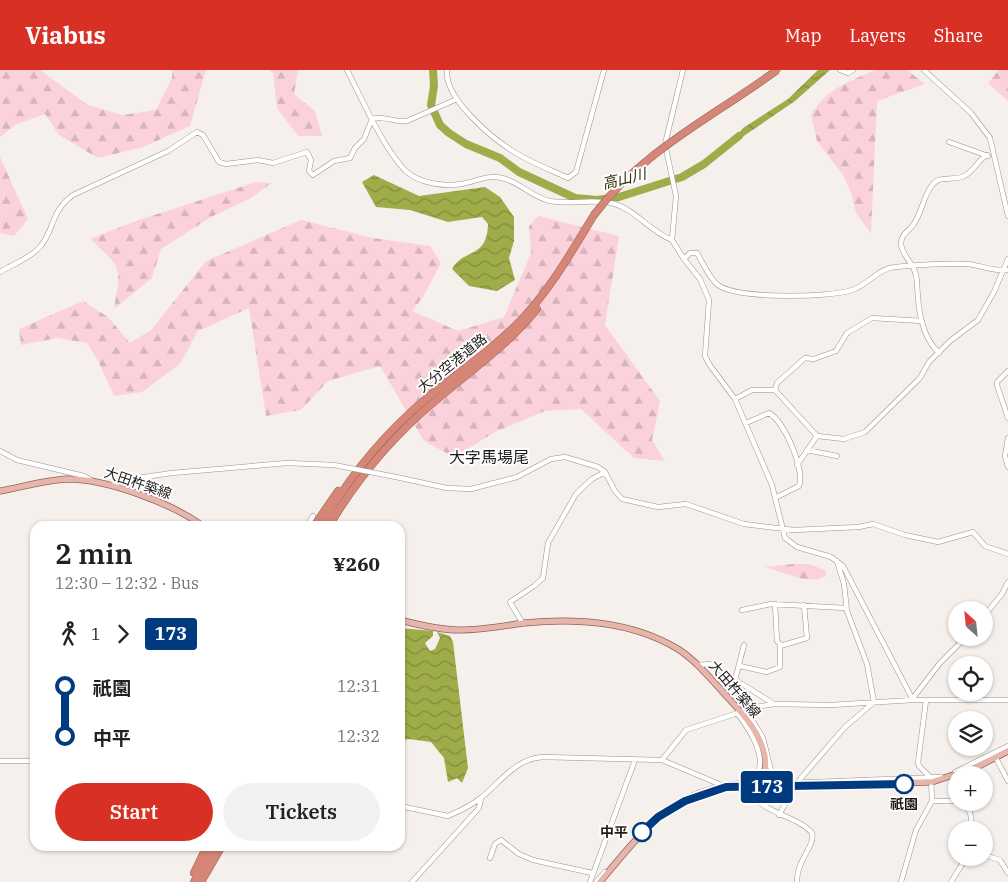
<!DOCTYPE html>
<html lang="en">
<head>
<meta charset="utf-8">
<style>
  body { margin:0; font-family:"IBM Plex Serif","Noto Sans JP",serif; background:#f2f2f2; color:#222; height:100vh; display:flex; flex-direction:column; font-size:19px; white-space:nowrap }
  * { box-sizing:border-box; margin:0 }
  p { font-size:16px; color:#767676 }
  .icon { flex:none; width:28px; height:28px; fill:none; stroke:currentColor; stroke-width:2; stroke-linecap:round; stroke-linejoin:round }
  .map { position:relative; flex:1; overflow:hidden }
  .details { position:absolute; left:30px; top:451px; width:375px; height:330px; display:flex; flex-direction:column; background:#fff; border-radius:15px; box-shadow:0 1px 4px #0004 }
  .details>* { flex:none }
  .badge { padding:0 10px; border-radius:4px; font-size:18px; line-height:32px }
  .needle { width:32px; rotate:333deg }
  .fabs { position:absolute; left:948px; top:531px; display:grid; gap:10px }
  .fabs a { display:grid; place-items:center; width:45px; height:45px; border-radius:50%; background:#fff; box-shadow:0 1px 4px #0004; font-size:25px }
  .map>.badge { position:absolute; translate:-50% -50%; box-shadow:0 0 0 2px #fff }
  .legs { display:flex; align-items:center; gap:8px; height:55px; padding:0 25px; font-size:16px }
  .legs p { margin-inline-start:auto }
  .headline { display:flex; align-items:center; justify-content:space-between; height:85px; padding:0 25px }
  h1 { font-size:28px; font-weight:600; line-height:38px }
  .primary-button { display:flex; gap:10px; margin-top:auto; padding:10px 25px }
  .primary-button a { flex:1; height:58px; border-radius:30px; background:#d93025; color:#fff; font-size:20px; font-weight:600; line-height:58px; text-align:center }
  .primary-button a+a { background:#f2f2f2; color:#222 }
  ul { padding:0 25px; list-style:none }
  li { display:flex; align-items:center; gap:18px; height:50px; font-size:19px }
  li i { display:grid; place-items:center; width:8px; height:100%; margin:0 6px; background:currentColor }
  li i::after { content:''; width:12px; height:12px; margin:-6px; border:4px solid; border-radius:50%; background:#fff }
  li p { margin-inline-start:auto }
  li:first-child i { background:linear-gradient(#0000 50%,currentColor 0) }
  li:last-child i { background:linear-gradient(currentColor 50%,#0000 0) }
  header { display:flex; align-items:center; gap:30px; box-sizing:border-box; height:70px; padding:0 25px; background:#d93025; color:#fff }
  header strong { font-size:24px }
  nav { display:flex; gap:28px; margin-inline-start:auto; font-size:18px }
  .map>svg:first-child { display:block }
  .forest { fill:url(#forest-firs) }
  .water { fill:url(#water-waves) }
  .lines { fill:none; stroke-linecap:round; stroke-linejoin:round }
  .river { stroke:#9fac4a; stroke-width:8 }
  .minor-casing { stroke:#98938f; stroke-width:5.5 }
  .major-casing { stroke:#956156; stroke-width:7 }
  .highway-casing { stroke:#956156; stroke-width:8 }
  .minor { stroke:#fff; stroke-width:4.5 }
  .major { stroke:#e6b6ad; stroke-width:5.5 }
  .highway { stroke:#d58676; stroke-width:7 }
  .minor-bridge-casing { stroke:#98938f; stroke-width:5.5; stroke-linecap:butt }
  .highway-bridge-casing { stroke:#956156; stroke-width:8; stroke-linecap:butt }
  .minor-bridge { stroke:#fff; stroke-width:4.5 }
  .highway-bridge { stroke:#d58676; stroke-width:7 }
  .line-1-casing { stroke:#fff; stroke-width:11 }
  .line-1 { stroke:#003b80; stroke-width:8 }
  .stop-1-dot { fill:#fff; stroke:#003b80; stroke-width:2.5 }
  .labels { text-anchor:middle; stroke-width:4; stroke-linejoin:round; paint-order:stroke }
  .street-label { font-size:14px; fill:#1d1b1a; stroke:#fefefe }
  .stop-label { font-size:14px; font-weight:bold; fill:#1d1b1a; stroke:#fefefe }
  .water-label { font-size:15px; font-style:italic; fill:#2a2f04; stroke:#fefefe }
  .quarter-label { font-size:16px; fill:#1d1b1a; stroke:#fefefe }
</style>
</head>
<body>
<header>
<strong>Viabus</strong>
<nav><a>Map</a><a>Layers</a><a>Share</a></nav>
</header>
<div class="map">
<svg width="1008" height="812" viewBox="0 0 1008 812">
  <defs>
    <pattern id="forest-firs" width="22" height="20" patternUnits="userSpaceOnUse" patternTransform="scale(1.25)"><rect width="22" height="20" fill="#fbd2db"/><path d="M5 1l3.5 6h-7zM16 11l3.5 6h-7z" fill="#d7b4bb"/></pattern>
    <pattern id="water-waves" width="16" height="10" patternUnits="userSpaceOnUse" patternTransform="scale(1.25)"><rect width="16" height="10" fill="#9fac4a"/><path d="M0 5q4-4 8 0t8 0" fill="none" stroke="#818b3d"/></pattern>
  </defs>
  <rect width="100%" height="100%" fill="#f6f0ec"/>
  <path class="forest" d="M0 0H40L88 35 122 45 156 40 172 8V0H206L190 56 143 77 98 88 59 65 45 44 15 55 0 67Z
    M269 0H298L294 24 315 41 322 66H298L277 38 273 3Z
    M875 0H907L925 14 877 31 871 163 856 143 851 122 843 105 817 71 811 45C828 17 847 13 875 0Z
    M999 0H1008V31L988 13Z
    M0 87 28 149 14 166 0 163Z
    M256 112 272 113 249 129 211 147 161 179 152 208 114 239C121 195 123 200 90 169L136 151Z
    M538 146 619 166 605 255 660 331 652 370 665 391 634 388 581 339 545 341 495 362 454 387 424 371 380 296 328 311 301 340 266 346 249 238 198 261 180 294 142 322 114 326 98 291 87 273 57 268 21 275 19 259 83 231 108 247 130 273 151 260 206 191 301 150 373 168 430 176 441 193 423 227 412 241 458 261 504 247 531 183 529 156Z
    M793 494H809L825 500 827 505 816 510 799 508 765 497Z"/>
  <path class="water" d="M818 0H830L795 31 729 76 743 58 788 29Z
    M374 105 419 126 485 117 500 127 514 147V171L509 188 515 210 497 221 469 216 452 199C463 178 487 190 488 154L482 147 448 152 410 140 376 137 362 112Z
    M400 558 433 561V566L425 573 430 581 435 579 440 568 437 562 450 566 453 572 468 698 462 713 457 708 448 712 444 688 431 672 409 669 400 671Z"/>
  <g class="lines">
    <path class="river" d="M433 0 434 16 431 35 440 55 449 63 466 74 500 88 519 102 575 128 597 130 619 127 682 107 704 94 739 66"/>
    <g class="minor-casing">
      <path id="minor" d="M347 0C361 27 385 82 407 102 419 113 445 117 461 114 474 112 489 104 502 108 520 112 531 127 550 131 570 135 595 128 615 134 637 141 649 161 672 170
        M447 0C444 29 494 70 516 83 532 93 551 100 568 108L576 102 604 0
        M683 0 665 74 676 126 672 170 684 189 700 209 709 230 705 286 709 294 735 329 772 415 785 468 797 477 831 487 843 496 913 630
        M840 0 848 3 853 0
        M924 0 971 43 990 68 1008 146
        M949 72 988 86
        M684 189 690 183H697C703 193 709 208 718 215 737 229 829 228 852 220 868 215 877 199 895 197 918 195 944 193 967 194 980 195 995 202 1008 200
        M0 202C13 194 29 189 40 177 55 159 50 142 73 125L168 81 197 62 203 65 219 92 226 94 258 90 273 93 307 82 311 90 309 101 313 105 334 91 350 88 355 78 364 69 372 49C384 45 395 53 407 51L457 29
        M939 283C920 265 918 236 917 212 917 195 902 187 901 174 901 164 908 162 913 155 922 144 923 125 933 114 939 106 953 110 962 107 974 103 976 91 987 85
        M1008 301 997 312V315L1008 348
        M775 320 817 366 844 369 865 362 920 308 929 292 950 271 978 250 994 222 1008 189
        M775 320 777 313 805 288 814 289 836 281 847 263 872 248 922 251
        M735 329 752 320H775
        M746 353 769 343C785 352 805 400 799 416L775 428
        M1008 368 1005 386 1008 397
        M807 380 837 386
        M0 381 17 390 84 406 91 410
        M797 395 817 366
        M396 407 447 418 471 419 517 407 551 389 565 387 598 397 605 402 615 421 622 429 658 437 686 434 744 454 794 460 859 457 873 454 905 465 938 472 973 462 985 476 1008 484
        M111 415 124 410 172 403 287 393 334 395
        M307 456 313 446
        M837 491 844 514 847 541 867 594 874 632
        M775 534 777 571 781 575
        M742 540 771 534 846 538
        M984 546 1002 524 1008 512
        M523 554 510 532 534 516 543 508 548 473 576 424 592 409 605 402
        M698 595 710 594 774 634
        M740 596 767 602 780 597V576L807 568 804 535
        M735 610 744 575
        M913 628 940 593 965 568
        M746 640 763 668 772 704 790 713 941 707
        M996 688 1008 711
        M662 690 686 660 756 637 774 634 831 635 913 630H1008
        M0 691H35
        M955 702 1008 676
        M801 708 845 657 873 633
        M749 717C758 744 796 744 812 763 816 775 796 791 797 812
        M932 731H956
        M962 732 970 742 973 760
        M400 736 448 746C460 741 472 735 482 727 501 711 516 689 542 687L662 690 726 717
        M779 745 792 722
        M640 762C662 739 689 723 721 716 732 713 745 714 755 709 769 688 750 660 737 643
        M984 785 1000 790 1008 803
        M490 788 495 774 501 770 519 784 533 790 592 803
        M412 812 479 738 481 728
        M590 812 635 690
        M596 812 605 802
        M901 812 916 760 932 731 931 708 919 696 918 692 926 631
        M951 812 966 788"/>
    </g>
    <g class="major-casing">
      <path id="major" d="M0 421C22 417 45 410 68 409 107 409 171 433 203 456
        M400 550C419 555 440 560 460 560 481 560 502 556 524 553 577 548 631 551 678 579 695 590 708 606 722 621 739 640 761 661 765 687 766 696 765 707 765 717
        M600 812C643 761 659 736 726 717L932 712 977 697 1008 681"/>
    </g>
    <g class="highway-casing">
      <path id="highway" d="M314 456 338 421
        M321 456C348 408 385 363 427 328 459 302 492 280 521 250 550 220 572 181 594 145
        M329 456C357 409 392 367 435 331 470 301 508 275 537 239
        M194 803 207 776
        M194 812 214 776
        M201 812 222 776"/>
    </g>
    <use href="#minor" class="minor"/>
    <use href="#major" class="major"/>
    <use href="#highway" class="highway"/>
    <g class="minor-bridge-casing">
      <path id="minor-bridge" d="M334 395 396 407
        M792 722 801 708"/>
    </g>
    <g class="highway-bridge-casing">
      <path id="highway-bridge" d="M594 145C643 80 713 47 777 0"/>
    </g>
    <use href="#minor-bridge" class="minor-bridge"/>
    <use href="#highway-bridge" class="highway-bridge"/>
  </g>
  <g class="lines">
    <g class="line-1-casing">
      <path id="line-1" d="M642 762 658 747 685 731 726 717 904 714"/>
    </g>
    <use href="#line-1" class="line-1"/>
  </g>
  <g class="stop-1-dot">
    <circle cx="904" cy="714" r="9"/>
    <circle cx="642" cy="762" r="9"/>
  </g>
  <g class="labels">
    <g class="street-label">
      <text transform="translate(452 293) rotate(-39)" y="5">大分空港道路</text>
      <text transform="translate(138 413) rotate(19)" y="5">大田杵築線</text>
      <text transform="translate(735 619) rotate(49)" y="5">大田杵築線</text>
    </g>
    <g class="stop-label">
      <text x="904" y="739">祇園</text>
      <text x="628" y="767" text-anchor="end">中平</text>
    </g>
    <g class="water-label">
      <text transform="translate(624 109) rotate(-14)" y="5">高山川</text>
    </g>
    <g class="quarter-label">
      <text x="489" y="393">大字馬場尾</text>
    </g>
  </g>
</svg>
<div class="fabs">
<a><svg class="needle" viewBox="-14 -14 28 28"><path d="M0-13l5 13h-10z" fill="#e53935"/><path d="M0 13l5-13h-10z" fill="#767676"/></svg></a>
<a><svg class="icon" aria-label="locate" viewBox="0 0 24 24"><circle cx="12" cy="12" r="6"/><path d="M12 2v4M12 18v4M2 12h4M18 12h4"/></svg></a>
<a><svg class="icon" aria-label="layers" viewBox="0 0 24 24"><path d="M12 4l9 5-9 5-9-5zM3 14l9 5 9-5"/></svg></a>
<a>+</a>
<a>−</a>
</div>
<b class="badge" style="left:767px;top:717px;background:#003b80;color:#fff">173</b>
<section class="details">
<div class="headline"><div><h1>2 min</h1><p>12:30 – 12:32 · Bus</p></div><b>¥260</b></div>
<div class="legs"><svg class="icon" aria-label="walk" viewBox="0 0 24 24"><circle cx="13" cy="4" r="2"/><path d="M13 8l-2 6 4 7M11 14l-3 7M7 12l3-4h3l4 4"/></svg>1<svg class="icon" aria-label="forward" viewBox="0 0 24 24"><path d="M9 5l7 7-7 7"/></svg><b class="badge" style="background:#003b80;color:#fff">173</b></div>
<ul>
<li><i style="color:#003b80"></i><b>祇園</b><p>12:31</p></li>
<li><i style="color:#003b80"></i><b>中平</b><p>12:32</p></li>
</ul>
<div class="primary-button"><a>Start</a><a>Tickets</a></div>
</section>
</div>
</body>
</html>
